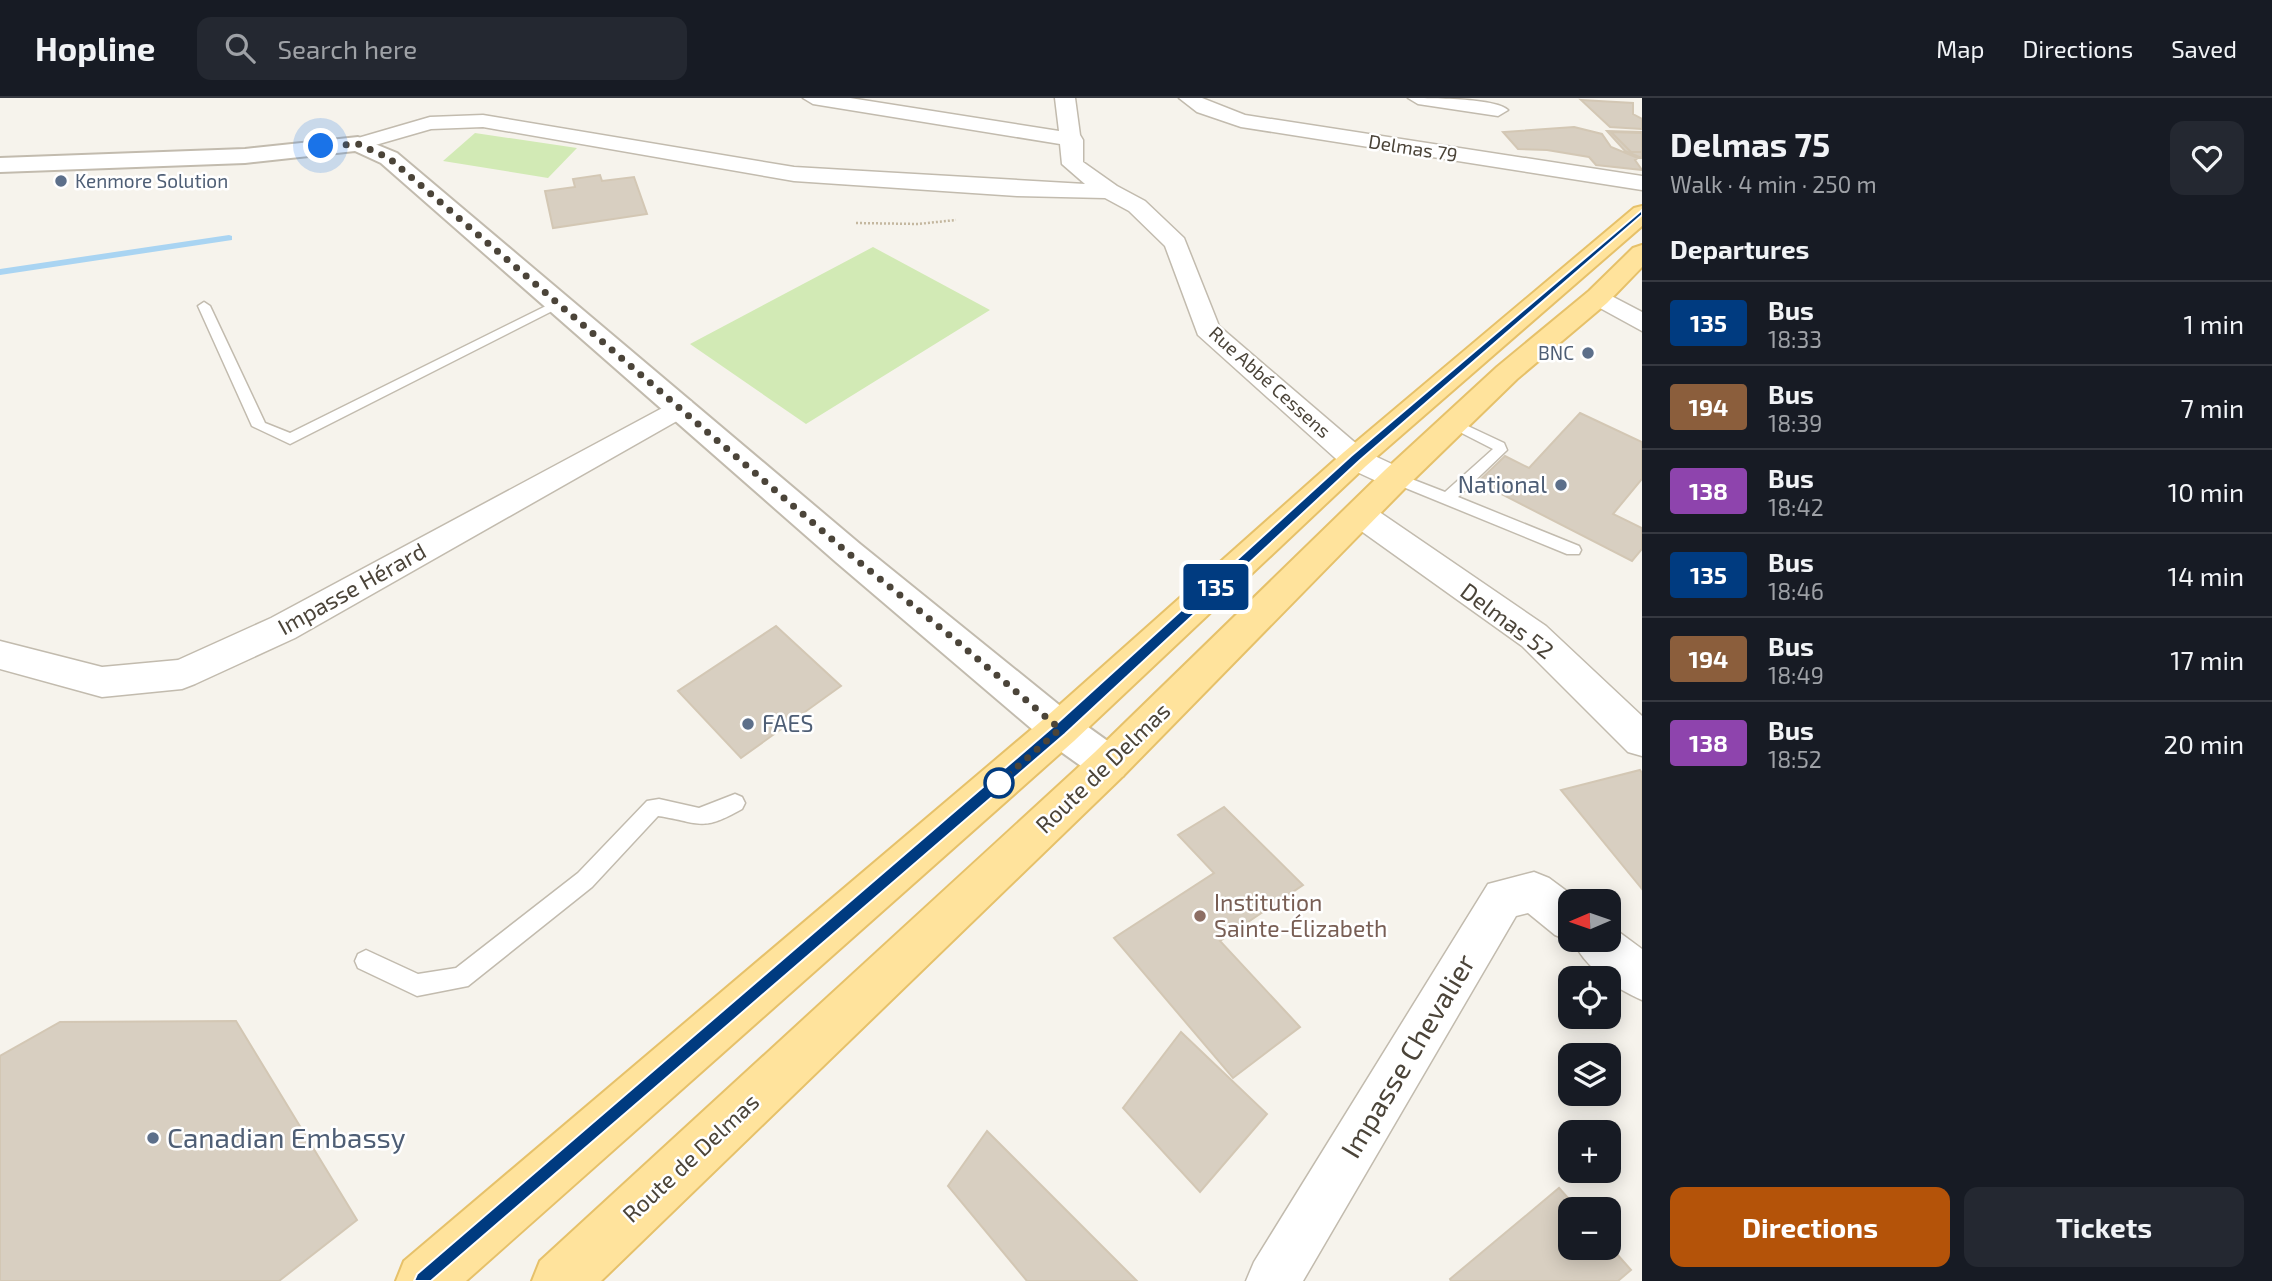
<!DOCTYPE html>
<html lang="en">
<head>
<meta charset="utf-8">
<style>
  body { margin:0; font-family:"Exo 2",sans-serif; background:#242831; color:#f1f3f6; height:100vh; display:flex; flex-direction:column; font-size:26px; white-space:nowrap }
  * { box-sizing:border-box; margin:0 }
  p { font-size:23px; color:#9ea1a6 }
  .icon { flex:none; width:38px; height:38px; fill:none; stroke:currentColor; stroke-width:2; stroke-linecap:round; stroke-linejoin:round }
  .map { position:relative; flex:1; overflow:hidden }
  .sheet { display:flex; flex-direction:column; background:#171b24; width:630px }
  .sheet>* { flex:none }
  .badge { padding:0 14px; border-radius:5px; font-size:24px; line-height:46px }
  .needle { width:46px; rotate:268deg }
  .controls { position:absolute; left:1558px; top:791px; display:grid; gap:14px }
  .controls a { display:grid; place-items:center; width:63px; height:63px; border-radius:14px; background:#171b24; box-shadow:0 4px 18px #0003; font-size:35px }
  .you { position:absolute; width:35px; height:35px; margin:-18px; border:5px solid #fff; border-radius:50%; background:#1a73e8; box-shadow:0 0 0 10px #1a73e833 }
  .map>.badge { position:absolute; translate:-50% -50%; box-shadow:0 0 0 4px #fff }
  h2 { padding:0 28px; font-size:26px; line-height:63px }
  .round { display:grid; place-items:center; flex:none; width:74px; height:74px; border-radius:14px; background:#242831 }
  .overview { display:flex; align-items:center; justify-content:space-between; height:119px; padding:0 28px }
  h1 { font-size:33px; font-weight:700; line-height:52px }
  .button { display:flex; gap:14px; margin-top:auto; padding:14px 28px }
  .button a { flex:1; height:80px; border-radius:14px; background:#b45309; color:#fff; font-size:28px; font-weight:700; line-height:80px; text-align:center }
  .button a+a { background:#242831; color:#f1f3f6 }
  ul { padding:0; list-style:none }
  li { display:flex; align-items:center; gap:21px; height:84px; padding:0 28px; border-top:2px solid #363941 }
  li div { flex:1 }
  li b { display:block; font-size:26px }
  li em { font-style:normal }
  li .badge { min-width:77px; font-weight:700; text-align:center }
  header { display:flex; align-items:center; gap:42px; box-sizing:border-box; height:98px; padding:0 35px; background:#171b24; border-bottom:2px solid #363941 }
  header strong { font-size:33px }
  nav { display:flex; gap:38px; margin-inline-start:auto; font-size:24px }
  .search { width:490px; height:63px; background:#242831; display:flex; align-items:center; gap:18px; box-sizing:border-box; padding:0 24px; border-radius:14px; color:#9ea1a6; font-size:26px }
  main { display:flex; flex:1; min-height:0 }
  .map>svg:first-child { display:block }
  .green { fill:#d2eab5 }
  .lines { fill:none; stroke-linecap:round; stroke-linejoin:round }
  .stream { fill:#a9d4f2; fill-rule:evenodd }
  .building { fill:#d8cfc1; stroke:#d3c7b4; stroke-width:2 }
  .service-casing { stroke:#c2bbae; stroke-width:3 }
  .minor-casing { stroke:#c2bbae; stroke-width:3 }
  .tertiary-casing { stroke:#c2bbae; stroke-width:4 }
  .primary-casing { stroke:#e6c16a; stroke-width:4 }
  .path { stroke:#c4b79f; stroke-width:2.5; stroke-dasharray:2 2; stroke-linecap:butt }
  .service { fill:#fff; fill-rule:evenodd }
  .minor { fill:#fff; fill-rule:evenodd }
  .tertiary { fill:#fff; fill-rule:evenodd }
  .primary { fill:#ffe39c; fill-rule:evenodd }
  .line { fill:#003b80; stroke:#fff; stroke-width:2 }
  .walk { stroke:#4b4439; stroke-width:7; stroke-dasharray:0 12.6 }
  .service-dot { fill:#5c6f8a; stroke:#fff; stroke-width:2.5 }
  .stop-dot { fill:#fff; stroke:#003b80; stroke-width:3.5 }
  .education-dot { fill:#8d6e63; stroke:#fff; stroke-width:2.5 }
  .labels { text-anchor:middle; stroke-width:5; stroke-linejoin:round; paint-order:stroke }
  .far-street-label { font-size:19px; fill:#4b4439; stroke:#fff }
  .far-service-label { font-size:19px; fill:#4e5e75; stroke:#fff; text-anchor:start }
  .service-label { font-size:23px; fill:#4e5e75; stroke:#fff; text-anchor:end }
  .street-label { font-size:23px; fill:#4b4439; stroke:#fff }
  .education-label { font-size:23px; fill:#785e54; stroke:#fff; text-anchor:start }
  .near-street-label { font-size:28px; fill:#4b4439; stroke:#fff }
  .near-service-label { font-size:28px; fill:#4e5e75; stroke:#fff; text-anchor:start }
</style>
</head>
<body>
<header>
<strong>Hopline</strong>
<div class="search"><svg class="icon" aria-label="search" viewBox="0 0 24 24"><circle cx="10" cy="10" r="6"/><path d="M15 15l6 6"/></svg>Search here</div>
<nav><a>Map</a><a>Directions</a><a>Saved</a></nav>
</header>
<main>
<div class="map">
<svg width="1642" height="1183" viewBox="0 0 1642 1183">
  <rect width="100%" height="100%" fill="#f6f3ec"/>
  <path class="green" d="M475 35 577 50 548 80 443 63Z
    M873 149 990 212 806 326 690 246Z"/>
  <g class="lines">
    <path class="stream" d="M229 137 232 138V142L0 177V171Z"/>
  </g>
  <path class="building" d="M1581 2 1633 5V16L1642 21V31L1610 29Z
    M1574 29 1602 36 1611 49 1638 60 1635 62 1642 72 1596 67 1589 59 1547 52 1518 51 1503 34Z
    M1607 33 1642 34V60L1625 53Z
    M1611 34 1642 35V54H1631Z
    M600 77 602 83 634 79 647 116 553 130 545 93 575 89 573 81Z
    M1580 315 1642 344V381L1613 416 1642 430V451L1632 463 1478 384 1505 358 1529 370Z
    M776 528 841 588 741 660 678 593Z
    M1640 672 1642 675V791L1561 692Z
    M1224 709 1303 787 1220 843 1300 929 1233 980 1114 840 1214 775 1178 737Z
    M236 923 357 1122 279 1183H0V958L60 924Z
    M1181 934 1267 1016 1200 1094 1123 1010Z
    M987 1033 1137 1183H1027L948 1088Z
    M1559 1090 1578 1111H1570V1150H1608V1146L1631 1172 1618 1183H1451L1450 1181Z"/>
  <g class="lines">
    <g class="service-casing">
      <path id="service" d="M204 204 210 208 265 325 290 335 554 204 564 207 290 346 252 328 198 208Z
        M1455 322 1504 345 1507 352 1458 399 1579 448 1581 452 1579 456H1567L1391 384 1389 380 1396 375 1445 394 1493 351 1450 329 1448 326Z
        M735 696 742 699 745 705 742 711C700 735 700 724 658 718L592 789 468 888 417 898 358 870 355 863 358 856 366 852 418 876 456 870 578 775 647 703 659 701 699 710Z"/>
    </g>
    <g class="minor-casing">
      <path id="minor" d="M803 0H850L1059 33 1055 0H1075L1080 37 1083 42V64L1117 88 1145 103 1184 140 1219 228 1366 354 1407 373 1411 380 1407 387 1396 390 1385 387 1344 368 1198 237 1165 148 1129 113 1105 100 1017 98 794 83 483 29 431 31 358 52 348 46 351 42 430 19 483 17 794 69 1085 86 1062 66 1060 46 813 6Z
        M1179 0H1202L1245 17 1642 78V92L1241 29 1197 14Z
        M1408 0C1429 0 1496 0 1508 12L1498 18 1418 6Z
        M1598 191 1642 214V233L1589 204 1585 199 1589 194Z
        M681 300 691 303 695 309 691 315 295 540 195 586 182 591 102 599 0 571V543L102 569 178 562 271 520Z
        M1361 406 1372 409 1546 528 1642 618V658L1628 654 1522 548 1350 425 1345 417 1350 409Z
        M1534 774 1549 780 1580 803H1570V842H1608V826L1642 851V902C1616 891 1583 868 1573 842L1570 843 1555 837 1528 815 1516 818 1303 1183H1246L1254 1164 1488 786Z"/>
    </g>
    <g class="tertiary-casing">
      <path id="tertiary" d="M358 39 397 55 860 446 1074 619 1123 654 1129 666 1123 678 1109 684 1095 678 1046 643 836 464 381 65 355 53 245 65 0 74V60L245 51Z"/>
    </g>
    <g class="primary-casing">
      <path id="primary" d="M1642 108V128L1366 368 1074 643 466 1183H396L404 1163 1046 619 1344 354 1634 110Z
        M1642 147V169L1607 205 1517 281 1407 388 1123 678 601 1183H532L540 1163 1095 654 1385 372 1497 269 1589 193 1633 150Z"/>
    </g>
    <path class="path" d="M856 125 918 126 956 122"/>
    <use href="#service" class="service"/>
    <use href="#minor" class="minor"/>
    <use href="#tertiary" class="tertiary"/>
    <use href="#primary" class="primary"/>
  </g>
  <path class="line" d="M1642 112V117L1359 363 1065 636 431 1183H414L417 1176 1055 627 1351 358Z"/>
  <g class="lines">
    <path class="walk" d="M321 48 358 46 389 60 848 455 953 540 1060 631 999 685"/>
  </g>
  <g class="service-dot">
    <circle cx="61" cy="83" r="7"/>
    <circle cx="1588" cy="255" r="7"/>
    <circle cx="1561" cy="387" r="7"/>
    <circle cx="748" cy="626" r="7"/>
    <circle cx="153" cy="1040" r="7"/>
  </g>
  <circle class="stop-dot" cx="999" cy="685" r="14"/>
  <circle class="education-dot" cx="1200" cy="818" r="7"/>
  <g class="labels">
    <g class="far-street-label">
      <text transform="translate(1413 50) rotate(9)" y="7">Delmas 79</text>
      <text transform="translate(1270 284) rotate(42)" y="7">Rue Abbé Cessens</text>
    </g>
    <g class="far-service-label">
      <text x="75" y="90">Kenmore Solution</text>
      <text x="1574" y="262" text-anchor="end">BNC</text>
    </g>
    <g class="service-label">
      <text x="1547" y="395">National</text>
      <text x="762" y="634" text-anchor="start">FAES</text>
    </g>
    <g class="street-label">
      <text transform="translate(352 491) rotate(-29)" y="8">Impasse Hérard</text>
      <text transform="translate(1507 523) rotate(37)" y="8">Delmas 52</text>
      <text transform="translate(1103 670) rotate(-44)" y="8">Route de Delmas</text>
      <text transform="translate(691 1060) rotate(-43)" y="8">Route de Delmas</text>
    </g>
    <g class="education-label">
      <text x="1214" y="813">Institution<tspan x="1214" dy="26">Sainte-Élizabeth</tspan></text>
    </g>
    <g class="near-street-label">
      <text transform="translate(1408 958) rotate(-59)" y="10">Impasse Chevalier</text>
    </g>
    <g class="near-service-label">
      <text x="167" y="1050">Canadian Embassy</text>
    </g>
  </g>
</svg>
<div class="controls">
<a><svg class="needle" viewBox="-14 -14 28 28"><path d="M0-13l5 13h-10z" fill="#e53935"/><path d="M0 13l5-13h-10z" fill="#9ea1a6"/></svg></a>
<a><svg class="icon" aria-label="locate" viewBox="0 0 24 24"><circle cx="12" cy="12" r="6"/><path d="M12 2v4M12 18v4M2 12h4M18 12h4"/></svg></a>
<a><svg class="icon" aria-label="layers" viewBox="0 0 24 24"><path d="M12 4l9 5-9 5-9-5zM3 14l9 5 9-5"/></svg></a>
<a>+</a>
<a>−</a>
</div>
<div class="you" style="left:321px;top:48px"></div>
<b class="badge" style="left:1216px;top:489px;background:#003b80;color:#fff">135</b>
</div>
<section class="sheet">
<div class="overview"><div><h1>Delmas 75</h1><p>Walk · 4 min · 250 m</p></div><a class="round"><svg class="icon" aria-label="heart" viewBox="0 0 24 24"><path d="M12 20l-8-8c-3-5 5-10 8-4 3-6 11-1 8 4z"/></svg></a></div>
<h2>Departures</h2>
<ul>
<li><span class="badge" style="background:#003b80;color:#fff">135</span><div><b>Bus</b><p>18:33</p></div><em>1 min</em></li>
<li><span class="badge" style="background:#8b5e3c;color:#fff">194</span><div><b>Bus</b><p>18:39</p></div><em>7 min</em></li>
<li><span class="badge" style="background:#8e44ad;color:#fff">138</span><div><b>Bus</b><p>18:42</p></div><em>10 min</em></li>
<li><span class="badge" style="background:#003b80;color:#fff">135</span><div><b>Bus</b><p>18:46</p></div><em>14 min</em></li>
<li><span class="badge" style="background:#8b5e3c;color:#fff">194</span><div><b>Bus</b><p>18:49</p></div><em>17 min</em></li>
<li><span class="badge" style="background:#8e44ad;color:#fff">138</span><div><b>Bus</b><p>18:52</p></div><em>20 min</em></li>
</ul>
<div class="button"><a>Directions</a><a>Tickets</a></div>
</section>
</main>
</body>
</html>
